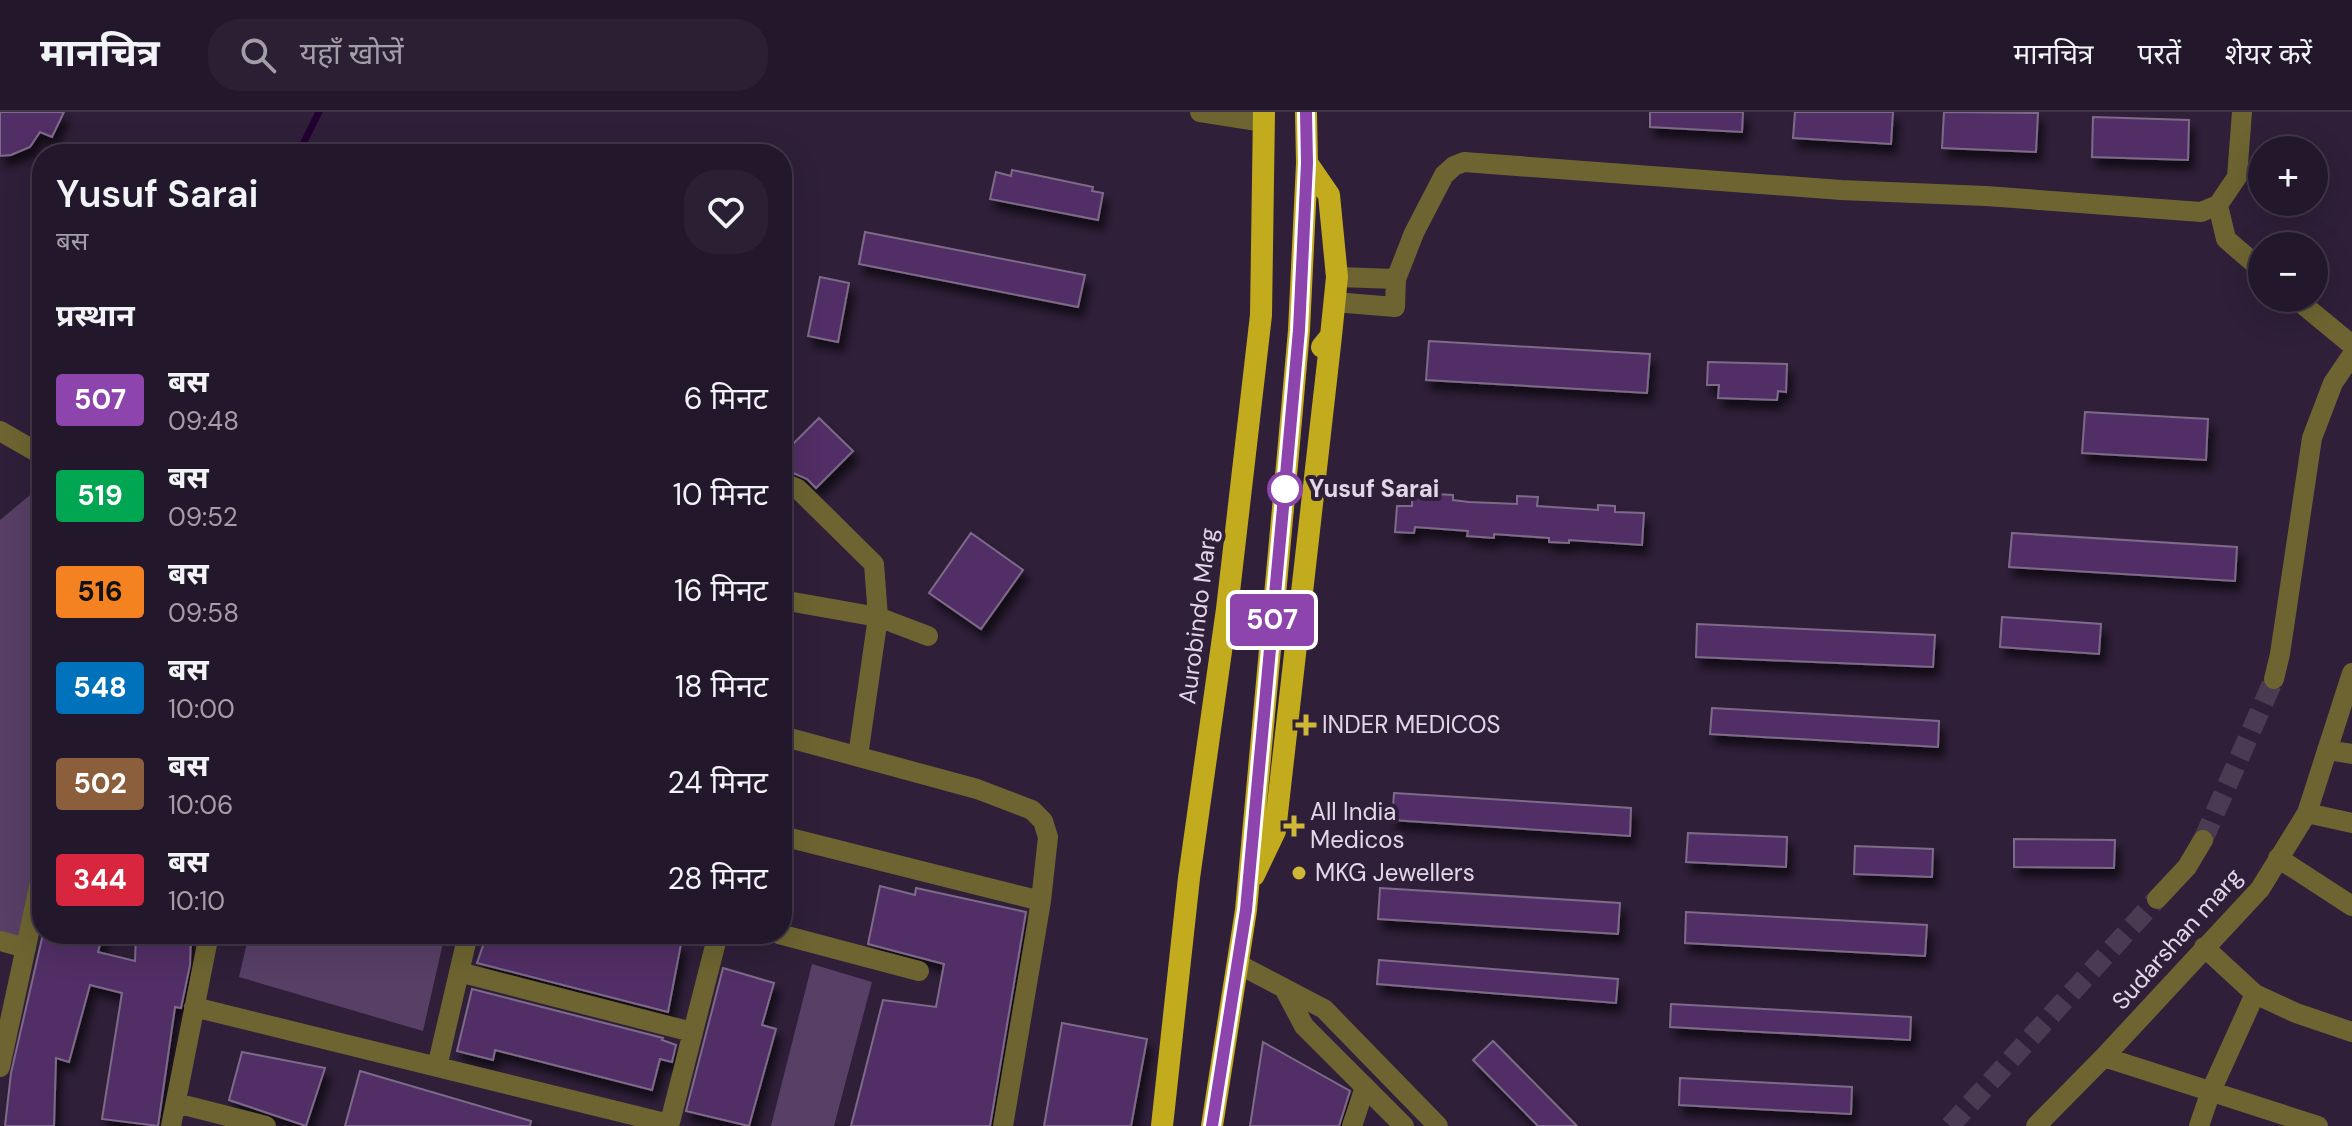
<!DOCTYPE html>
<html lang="hi">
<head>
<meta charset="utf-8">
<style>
  body { margin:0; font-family:"DM Sans","Noto Sans Devanagari",sans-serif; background:#2b2033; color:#f1f3f6; height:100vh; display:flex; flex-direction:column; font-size:30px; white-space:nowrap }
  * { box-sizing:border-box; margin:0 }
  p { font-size:26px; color:#a39fa9 }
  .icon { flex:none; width:44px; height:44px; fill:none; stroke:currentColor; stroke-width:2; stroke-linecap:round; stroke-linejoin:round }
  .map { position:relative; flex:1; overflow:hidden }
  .panel { position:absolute; left:32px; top:32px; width:760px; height:800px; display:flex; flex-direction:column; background:#23172b; border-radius:32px; box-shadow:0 8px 32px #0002,0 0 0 2px #403647 }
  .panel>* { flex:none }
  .badge { padding:0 16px; border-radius:6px; font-size:28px; line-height:52px }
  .buttons { position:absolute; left:2248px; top:24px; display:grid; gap:16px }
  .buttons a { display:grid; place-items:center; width:80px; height:80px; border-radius:50%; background:#23172b; box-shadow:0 8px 32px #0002,0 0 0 2px #403647; font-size:40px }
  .map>.badge { position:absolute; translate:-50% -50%; box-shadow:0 0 0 4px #fff }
  h2 { padding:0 24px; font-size:30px; line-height:72px }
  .round { display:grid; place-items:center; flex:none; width:84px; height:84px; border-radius:32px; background:#2b2033 }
  .overview { display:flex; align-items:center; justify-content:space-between; height:136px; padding:0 24px }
  h1 { font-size:38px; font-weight:600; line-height:60px }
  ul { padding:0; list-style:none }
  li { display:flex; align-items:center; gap:24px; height:96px; padding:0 24px }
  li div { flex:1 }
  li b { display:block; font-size:30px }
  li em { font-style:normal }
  li .badge { min-width:88px; font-weight:700; text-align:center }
  header { display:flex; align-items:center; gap:48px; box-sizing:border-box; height:112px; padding:0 40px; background:#23172b; border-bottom:2px solid #403647 }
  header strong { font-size:38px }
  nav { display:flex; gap:44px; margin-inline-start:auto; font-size:28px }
  .search { width:560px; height:72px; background:#2b2033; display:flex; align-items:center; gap:20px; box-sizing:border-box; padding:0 28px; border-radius:32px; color:#a39fa9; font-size:30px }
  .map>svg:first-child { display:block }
  .green { fill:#573f65 }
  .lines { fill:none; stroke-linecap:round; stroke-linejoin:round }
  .stream { stroke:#220032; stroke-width:7 }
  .building { fill:#512e65; stroke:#7d6b89; stroke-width:2; filter:url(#shadow) }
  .minor-tunnel { stroke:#4a3b53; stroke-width:20; stroke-dasharray:20 10; stroke-linecap:butt }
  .minor { stroke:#6d6431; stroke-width:20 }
  .tertiary { stroke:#6d6431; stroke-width:20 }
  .trunk { stroke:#c2ac1e; stroke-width:22 }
  .line-casing { stroke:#fff; stroke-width:18 }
  .line { stroke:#8e44ad; stroke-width:12 }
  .stop-dot { fill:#fff; stroke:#8e44ad; stroke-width:4 }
  .poi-dot { fill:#cfb837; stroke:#2f1f39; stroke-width:3 }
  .labels { text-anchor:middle; stroke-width:8; stroke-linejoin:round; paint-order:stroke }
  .stop-label { font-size:24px; font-weight:bold; fill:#e1d7e7; stroke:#2f1f39; text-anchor:start }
  .street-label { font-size:24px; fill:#e1d7e7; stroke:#2f1f39 }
  .poi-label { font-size:24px; fill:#e1d7e7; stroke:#2f1f39; text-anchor:start }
</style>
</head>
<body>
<header>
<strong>मानचित्र</strong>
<div class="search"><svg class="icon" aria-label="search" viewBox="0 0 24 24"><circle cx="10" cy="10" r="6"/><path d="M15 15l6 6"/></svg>यहाँ खोजें</div>
<nav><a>मानचित्र</a><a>परतें</a><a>शेयर करें</a></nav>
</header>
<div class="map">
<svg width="2352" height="1014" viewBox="0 0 2352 1014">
  <defs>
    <filter id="shadow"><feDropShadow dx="5" dy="9" stdDeviation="4" flood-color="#0009"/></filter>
  </defs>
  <rect width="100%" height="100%" fill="#2f1f39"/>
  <path class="green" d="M42 373V652L26 836 0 829V408Z
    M249 822H445L423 919 239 865Z
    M812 852 872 870 834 1014H771Z"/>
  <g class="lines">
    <path class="stream" d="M298 42 319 0"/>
  </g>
  <path class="building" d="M0 0H64L52 25 40 20 30 35 11 43 0 44Z
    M1650 0H1743L1742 20 1650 15Z
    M1795 0H1893L1891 32 1793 26Z
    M1944 0 2038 1 2036 40 1942 36Z
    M2093 5 2189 8 2188 48 2092 45Z
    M1012 58 1093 75 1092 79 1103 81 1098 108 990 87 996 60 1011 64Z
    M865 120 1085 163 1078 195 859 152Z
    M820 165 849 171 838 230 808 224Z
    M1429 229 1650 242 1647 281 1426 268Z
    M1708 250 1787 252 1786 280 1778 279 1777 288 1718 286 1719 273H1707Z
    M2085 300 2208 307 2206 348 2082 341Z
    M819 306 853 339 816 376 807 367 793 361 782 350V343Z
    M1434 382 1453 383V388L1469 390 1517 392V384L1538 385 1537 394 1598 398V393L1615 394V400L1644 401 1642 433 1569 428V431L1549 430V426L1494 422V426L1467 424 1468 419 1415 415 1414 421 1395 420 1397 394H1412V384L1434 385Z
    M971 421 1023 458 981 517 929 481Z
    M2012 421 2237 435 2235 469 2009 455Z
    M2002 505 2101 512 2099 542 2000 535Z
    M1697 512 1935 523 1933 555 1696 545Z
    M1712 596 1939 609 1938 635 1710 622Z
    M1394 681 1631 696 1630 724 1392 708Z
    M1688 721 1787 725 1786 755 1686 750Z
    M2014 727 2115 728 2114 756 2014 755Z
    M1855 734 1933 737 1932 765 1854 762Z
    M880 774 915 783 916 776 1026 800 990 1014H851L883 888 936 895 944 852 868 832Z
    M1380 776 1620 791 1618 822 1378 807Z
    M1686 800 1927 813 1925 844 1685 831Z
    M43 822H103L98 840 135 849 136 822H191L190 853 181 896 175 895 158 1014 102 1007 122 881 90 873 69 950 56 946 54 1014H5L11 961Z
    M487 822H641L681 832 668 900 477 851Z
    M1379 848 1618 867 1616 891 1377 872Z
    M723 856 774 871 762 913 776 917 749 1014 686 999Z
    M472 877 663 926 662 928 676 933 672 950 660 947 652 978 495 938 493 948 457 939Z
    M1671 892 1911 905 1910 928 1670 915Z
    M1062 911 1147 927 1131 1014H1044Z
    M1493 929 1577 1014H1538L1473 948Z
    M1263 930 1350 979 1339 1014H1250Z
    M242 940 325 956 306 1014 229 988Z
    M360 959 531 1009 530 1014H345Z
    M1680 966 1852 975 1851 1002 1679 993Z"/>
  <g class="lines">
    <path class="minor-tunnel" d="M2203 728 2274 567
      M1950 1014 2157 787"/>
    <path class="minor" d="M1200 0 1264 10
      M2218 93 2226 127 2262 158
      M1337 165 1396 167
      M2295 186 2352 233
      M1334 190 1395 195 1396 167 1414 121 1444 63 1454 54 1464 50 1841 78 1986 84 2201 100 2218 93 2237 65 2242 0
      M0 319 42 343
      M782 370 798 377 874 452 878 505 858 644
      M782 488 878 505 928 524
      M2274 567 2280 542 2312 326 2333 271 2352 243
      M782 624 977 677 1032 698 1043 709 1048 725 1041 789 1003 1014
      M2327 638 2352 642
      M2307 701 2352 711
      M782 724 1041 789
      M2278 746 2352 794
      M2157 787 2187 755 2203 728
      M779 822 919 859
      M0 829 26 836
      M459 860 692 920
      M2255 882 2296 901 2352 920
      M194 895 669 1012
      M2104 945 2318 1014
      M0 955 42 761
      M437 955 468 822
      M176 991 266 1014
      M171 1014 209 822
      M669 1014 718 822
      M1352 1014 1365 975
      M2036 1014 2104 945 2260 777 2307 701 2352 561
      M2199 1014 2211 979 2255 882 2204 835"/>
    <path class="tertiary" d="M1238 852 1324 897 1438 1014
      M1284 876 1304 914 1404 1014"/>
    <path class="trunk" d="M1307 51 1329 83 1337 165 1331 224 1322 235
      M1254 763 1275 719 1331 224
      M1162 1014 1189 766 1227 497 1261 203 1264 0
      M1212 1014 1246 798 1289 331 1299 218 1307 51 1306 0"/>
  </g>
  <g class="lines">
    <g class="line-casing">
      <path id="line" d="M1212 1014 1246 798 1286 363 1299 218 1307 51 1306 0"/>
    </g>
    <use href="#line" class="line"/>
  </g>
  <circle class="stop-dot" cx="1285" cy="377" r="16"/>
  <g class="poi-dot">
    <path d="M1302 601h8v8h8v8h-8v8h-8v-8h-8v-8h8z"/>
    <path d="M1290 702h8v8h8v8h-8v8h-8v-8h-8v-8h8z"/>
    <circle cx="1299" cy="761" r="8"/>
  </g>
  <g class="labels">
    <g class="stop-label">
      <text x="1309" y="385">Yusuf Sarai</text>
    </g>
    <g class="street-label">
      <text transform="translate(1198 504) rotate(-83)" y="8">Aurobindo Marg</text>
      <text transform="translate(2177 827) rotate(-48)" y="8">Sudarshan marg</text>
    </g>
    <g class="poi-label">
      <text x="1322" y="621">INDER MEDICOS</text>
      <text x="1310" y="708">All India<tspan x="1310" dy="28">Medicos</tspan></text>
      <text x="1315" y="769">MKG Jewellers</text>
    </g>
  </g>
</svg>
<div class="buttons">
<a>+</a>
<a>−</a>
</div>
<b class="badge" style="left:1272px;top:508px;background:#8e44ad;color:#fff">507</b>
<section class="panel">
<div class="overview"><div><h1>Yusuf Sarai</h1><p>बस</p></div><a class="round"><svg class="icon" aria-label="heart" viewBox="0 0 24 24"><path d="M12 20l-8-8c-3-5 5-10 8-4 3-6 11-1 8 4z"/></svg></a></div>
<h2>प्रस्थान</h2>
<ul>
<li><span class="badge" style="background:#8e44ad;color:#fff">507</span><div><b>बस</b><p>09:48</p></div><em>6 मिनट</em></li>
<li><span class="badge" style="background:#00a651;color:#fff">519</span><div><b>बस</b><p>09:52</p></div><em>10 मिनट</em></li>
<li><span class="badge" style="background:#f58220;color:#111">516</span><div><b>बस</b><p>09:58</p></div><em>16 मिनट</em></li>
<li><span class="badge" style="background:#0072bc;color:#fff">548</span><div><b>बस</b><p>10:00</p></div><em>18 मिनट</em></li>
<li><span class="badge" style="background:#8b5e3c;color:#fff">502</span><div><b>बस</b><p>10:06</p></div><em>24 मिनट</em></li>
<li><span class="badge" style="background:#d7263d;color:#fff">344</span><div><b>बस</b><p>10:10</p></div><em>28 मिनट</em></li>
</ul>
</section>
</div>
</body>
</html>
